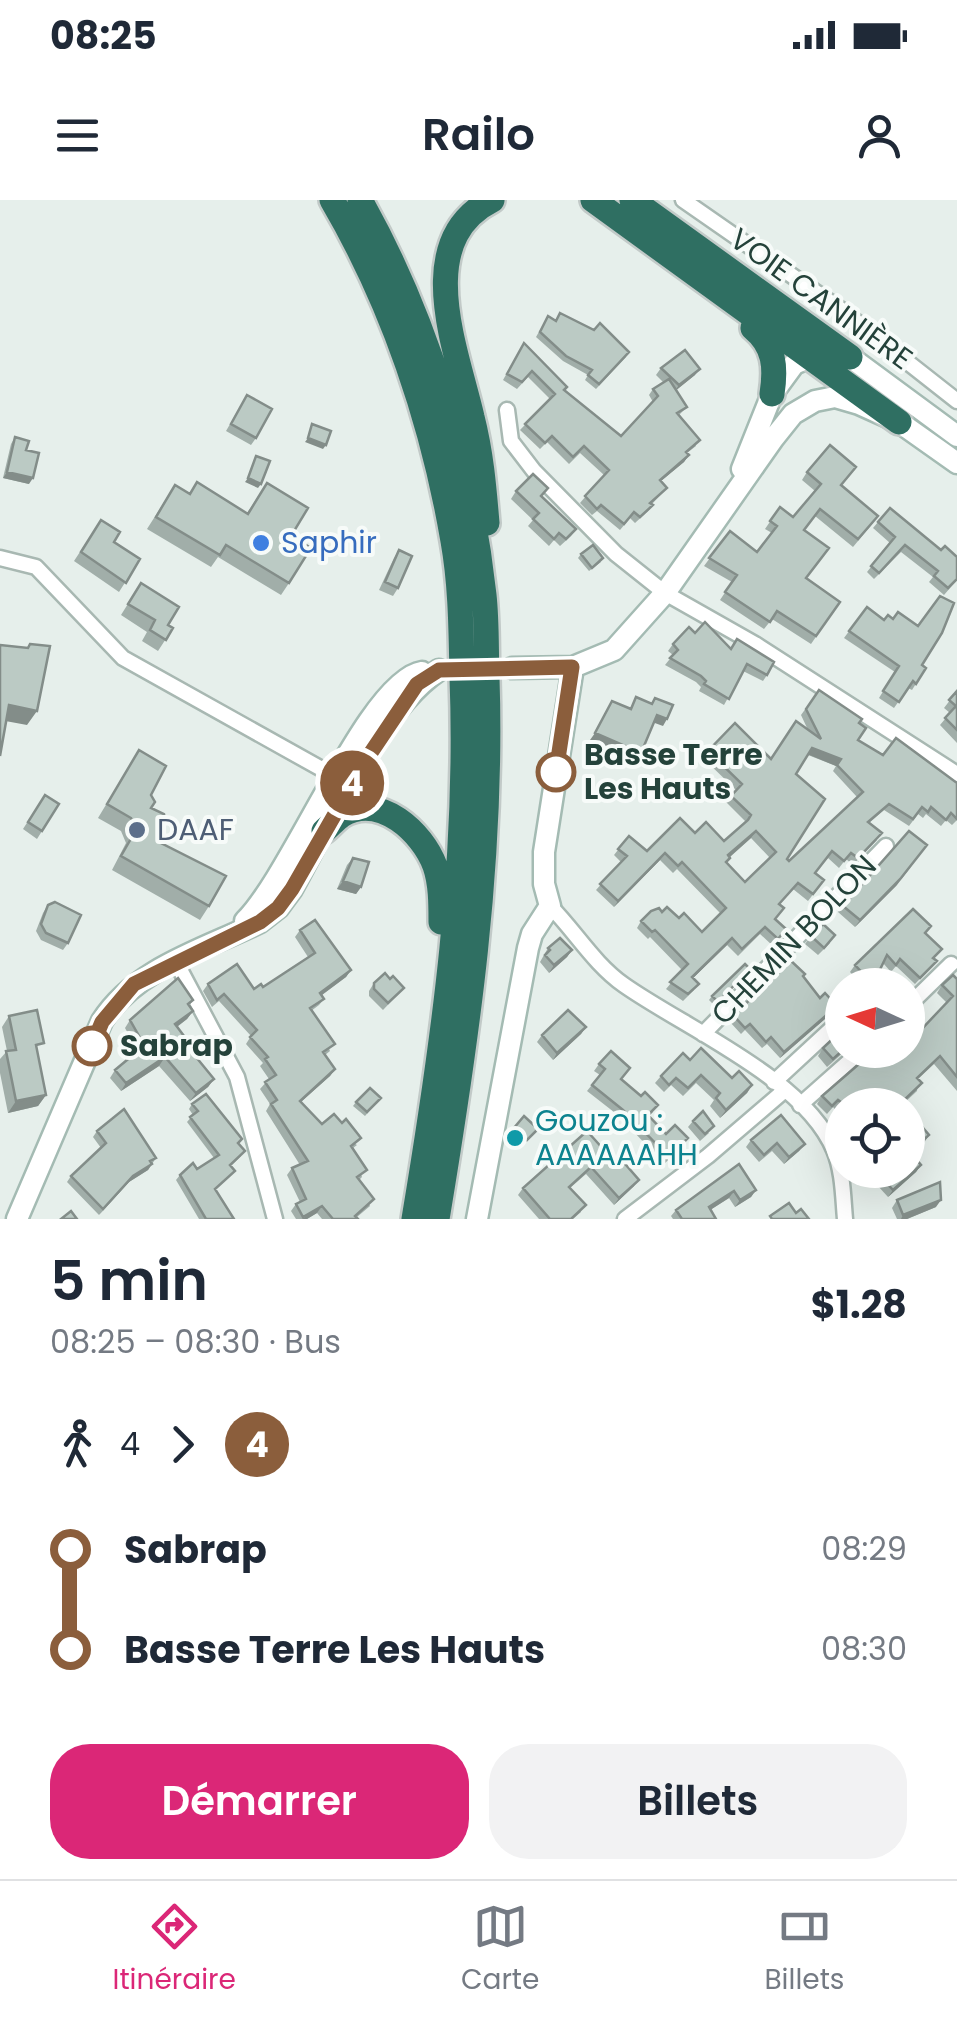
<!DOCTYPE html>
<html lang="fr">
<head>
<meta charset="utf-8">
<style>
  body { margin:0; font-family:Poppins,sans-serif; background:#f2f2f3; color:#1f2937; height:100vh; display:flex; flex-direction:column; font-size:38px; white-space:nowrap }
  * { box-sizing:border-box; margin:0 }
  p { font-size:32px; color:#747a83 }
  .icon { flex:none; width:55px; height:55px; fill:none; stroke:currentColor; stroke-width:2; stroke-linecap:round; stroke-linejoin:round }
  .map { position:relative; height:1019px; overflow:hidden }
  .details { display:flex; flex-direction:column; background:#fff; flex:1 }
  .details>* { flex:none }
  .badge { padding:0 20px; border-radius:32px; font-size:35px; line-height:65px }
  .needle { width:65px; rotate:274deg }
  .controls { position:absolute; left:825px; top:768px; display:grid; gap:20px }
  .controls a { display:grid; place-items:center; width:100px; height:100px; border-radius:50%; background:#fff; box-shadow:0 10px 40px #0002; font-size:50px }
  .map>.badge { position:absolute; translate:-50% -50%; box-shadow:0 0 0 5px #fff }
  .legs { display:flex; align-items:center; gap:15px; height:110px; padding:0 50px; font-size:32px }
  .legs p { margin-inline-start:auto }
  .overview { display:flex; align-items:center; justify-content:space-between; height:170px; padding:0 50px }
  h1 { font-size:55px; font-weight:600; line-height:75px }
  .cta { display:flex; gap:20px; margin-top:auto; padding:20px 50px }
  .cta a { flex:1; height:115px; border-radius:40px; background:#db2777; color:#fff; font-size:40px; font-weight:600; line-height:115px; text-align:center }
  .cta a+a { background:#f2f2f3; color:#1f2937 }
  ul { padding:0 50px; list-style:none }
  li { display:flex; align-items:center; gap:35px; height:100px; font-size:38px }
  li i { display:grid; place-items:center; width:15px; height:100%; margin:0 12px; background:currentColor }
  li i::after { content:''; width:25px; height:25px; margin:-12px; border:8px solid; border-radius:50%; background:#fff }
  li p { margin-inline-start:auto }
  li:first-child i { background:linear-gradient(#0000 50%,currentColor 0) }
  li:last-child i { background:linear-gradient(currentColor 50%,#0000 0) }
  .status { display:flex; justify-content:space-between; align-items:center; height:70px; padding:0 50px; background:#fff; direction:ltr }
  .status svg { height:28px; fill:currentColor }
  header { display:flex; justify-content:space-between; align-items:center; height:130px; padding:0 50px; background:#fff; font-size:45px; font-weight:600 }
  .tabs { display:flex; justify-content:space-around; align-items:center; height:140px; border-top:2px solid #e0e1e3; background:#fff; font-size:28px; color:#747a83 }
  .tabs a { display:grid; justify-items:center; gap:5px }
  .tabs .active { color:#db2777 }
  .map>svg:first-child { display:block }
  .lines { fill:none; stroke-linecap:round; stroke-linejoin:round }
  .street-casing { stroke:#a8b8b2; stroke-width:19 }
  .secondary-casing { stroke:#a4bbb3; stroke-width:25 }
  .highway-casing { stroke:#c2cac8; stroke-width:30 }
  .street { stroke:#fff; stroke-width:14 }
  .secondary { stroke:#fff; stroke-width:20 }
  .highway { stroke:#2f6f62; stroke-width:25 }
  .wall { fill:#a1aea9; fill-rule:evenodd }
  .shaded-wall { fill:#838d89 }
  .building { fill:#bbcac4; stroke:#838d89; stroke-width:2.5; fill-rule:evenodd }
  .line-1-casing { stroke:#fff; stroke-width:22 }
  .line-1 { stroke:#8b5e3c; stroke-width:15 }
  .shop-dot { fill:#3f7fe0; stroke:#f7fbf9; stroke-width:4 }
  .stop-1-dot { fill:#fff; stroke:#8b5e3c; stroke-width:5 }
  .service-dot { fill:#5c6f8a; stroke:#f7fbf9; stroke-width:4 }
  .culture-dot { fill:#0f9aa8; stroke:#f7fbf9; stroke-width:4 }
  .labels { text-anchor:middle; stroke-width:8; stroke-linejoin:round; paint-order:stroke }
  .street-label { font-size:30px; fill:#24423a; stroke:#f7fbf9 }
  .shop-label { font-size:30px; fill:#366cbe; stroke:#f7fbf9; text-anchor:start }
  .stop-label { font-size:30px; font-weight:bold; fill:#24423a; stroke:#f7fbf9; text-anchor:start }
  .service-label { font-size:30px; fill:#4e5e75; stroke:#f7fbf9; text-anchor:start }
  .culture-label { font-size:30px; fill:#0d838f; stroke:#f7fbf9; text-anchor:start }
</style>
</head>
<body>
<div class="status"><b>08:25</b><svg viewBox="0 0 49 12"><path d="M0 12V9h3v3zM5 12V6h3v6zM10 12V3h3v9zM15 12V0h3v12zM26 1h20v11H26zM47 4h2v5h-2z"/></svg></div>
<header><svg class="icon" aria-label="menu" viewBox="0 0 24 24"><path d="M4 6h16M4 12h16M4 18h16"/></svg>Railo<svg class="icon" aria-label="person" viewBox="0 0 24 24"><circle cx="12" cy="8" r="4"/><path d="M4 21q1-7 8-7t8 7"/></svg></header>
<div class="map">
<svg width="957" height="1019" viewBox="0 0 957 1019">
  <rect width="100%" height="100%" fill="#e6efeb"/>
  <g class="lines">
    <g class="street-casing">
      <path id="street" d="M683 0 840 109 957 201
        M507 210 511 241 534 271 616 354 665 393 755 444 957 574
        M0 358 36 367 123 458 336 577 379 606
        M550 706C575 731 594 764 624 785 685 828 805 879 834 950 843 971 843 997 845 1019
        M176 762 237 877 275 1019
        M908 806 951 764
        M703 834 886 646
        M774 882 842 819
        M800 905 862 850
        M625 1019 708 956 785 890"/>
    </g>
    <g class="secondary-casing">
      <path id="secondary" d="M742 269 772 194 794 164 810 157H850L957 236
        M512 468 573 467 614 450 665 393 773 239 793 214 815 201 835 197 859 204 899 222 957 263
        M245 721C292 675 369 480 422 472
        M17 1019 102 821C136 768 205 749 260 722L278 708 292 689C328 624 379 510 439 470
        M477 1019 528 748 532 734 550 706 544 684V652L573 467"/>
    </g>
    <g class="highway-casing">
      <path id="highway" d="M332 0C393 104 433 223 453 341 461 386 461 431 462 477 469 659 444 840 414 1019
        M360 0C427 119 469 259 484 395 487 422 486 450 487 478 493 661 467 839 437 1019
        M593 0 899 222
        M632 0 850 157
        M753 128C775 146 776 168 772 194
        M487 323C484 287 481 252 472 217 457 151 411 41 492 0
        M324 631C330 626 336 619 342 615 380 592 423 633 435 666 441 683 441 704 441 722"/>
    </g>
    <use href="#street" class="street"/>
    <use href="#secondary" class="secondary"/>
    <use href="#highway" class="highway"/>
  </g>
  <path class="wall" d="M548 116 626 157 596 189 585 180 588 175 563 161 536 137Z
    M520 150 564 190 621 236 653 202 649 195 653 189 664 183 656 175 661 168 695 175 676 190 687 207 679 215 696 246 687 253 689 255 684 262 661 281 667 288 652 304 653 305 648 311 635 323 630 318 620 330 597 311 592 315 580 303 604 275 580 253 569 264 547 242 540 249 520 230 550 199 528 177 517 189 503 180Z
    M247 195 256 238 251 245 226 231Z
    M15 237 26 250 29 284 3 278 11 244Z
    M856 267 842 285 873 323 853 347 815 316 804 330 807 378 840 402 811 444 772 419 764 429 720 400 732 382 704 366 730 331 757 352 772 333 765 329 780 307 793 317 815 291 802 280 807 272Z
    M267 283 291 336 289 383 281 395 218 357 211 367 147 329 175 285 189 294 247 313Z
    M516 291 542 297 576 329 571 336 560 346 554 340 549 346 528 326 533 320 511 299Z
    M101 320 114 342 140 359 119 392 74 361Z
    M878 322 941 350 957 380 944 395 929 382 933 377 901 352 874 379 867 372 890 343 873 328Z
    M399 350 398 388 393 396 379 390 394 358Z
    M581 354 601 362 589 371 578 358Z
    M141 383 168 425 173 428 158 451 142 441 147 432 121 415Z
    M867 407 884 420 893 419 922 465 926 468 912 490 908 488 894 508 879 498 895 472 844 438Z
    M695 433 731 448 767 475 763 481 743 471 724 505 699 491 701 487 696 482 665 465 673 455 668 451 673 444Z
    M819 490 859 523 858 540 883 555 957 620 952 625 946 620 941 626 926 614 923 618 918 614 909 626 884 610 869 623 877 640 853 665 846 659 839 668 828 658 815 673 824 680 808 701 793 689 780 704 775 720 786 729 773 746 760 734 738 756 727 745 693 778 694 790 683 801 666 789 682 770 650 737 648 739 637 728 641 721 662 712 679 718 702 732 721 714 677 669 673 673 660 660 614 707 596 690 621 662 614 655 629 636 647 651 695 633 724 641 746 622 726 602 736 590 703 558 708 551 771 559 808 530 801 515ZM808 555 836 566 833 571 857 597 789 661 787 659 796 574ZM751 638 770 658 745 682 727 663 730 657Z
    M957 491V543L940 525 950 513 944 508Z
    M139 550 151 595V608L161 643 209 706 200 720 112 670 126 643 121 631 98 618Z
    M45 595 59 604 37 639 23 629Z
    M353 658 361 687 356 694 337 689 347 665Z
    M897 685 855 727 838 712 843 706Z
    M48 705 68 743 63 750 41 740 36 731 43 713Z
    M300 730 351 770 346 777 322 795 324 799 319 805 311 811 330 851 325 855 335 869 330 876 301 902 322 924 357 945 353 948 362 977 359 980 370 1006 357 1017 358 1019H322L317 1013 307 1019H296L291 1011 296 1004 300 1002 287 975 292 968 300 965 266 911 270 904 260 889 269 879 260 866 263 863 246 844 251 836 219 801 212 807 203 791 208 784 254 789 263 787 308 757 295 737Z
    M926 734 934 759 937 761 915 784 896 766 891 772 883 763 872 785H862L850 772 855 765Z
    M811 736 830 743 818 755 805 744Z
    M548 748 572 750 567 757 549 773 540 762Z
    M745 764 715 806 709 800 712 796Z
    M803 776 820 798 837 806 833 812 780 858 767 844 762 848 745 830 741 834 730 822 734 816Z
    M390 779 404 788 383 810 369 796V791L374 783Z
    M957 779V891L934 864 918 879 917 891 902 905 848 904 842 905V910L839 914 833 907 827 914 817 904 822 896 876 853 918 833 947 803 937 793 942 785Z
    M193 800 189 806 193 811 187 819 177 827 190 844 188 847 214 879 208 887 190 901 159 866 121 891 110 878 115 870 126 861 125 860 130 851 136 848 125 828 130 820Z
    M9 816 37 853 46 895 38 906 8 913 0 873V859L7 851 2 827Z
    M586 827 581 834 553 860 537 842 542 835Z
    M823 848 842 850H846L827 867 818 856Z
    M690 860 732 878 752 885 747 893 720 918 710 906 714 900 696 883 683 896 671 885 664 892 655 883 661 876Z
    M599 864 621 880 653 912 649 916 666 934 684 945 664 964 619 916 587 891 600 875 594 871Z
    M381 898 365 916 353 906 356 902Z
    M192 904 238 944 241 956 231 966 235 971 215 990 234 1019H199L176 980 180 975 197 969 214 958 187 922 193 915 189 909Z
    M524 916 538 929 524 944 511 931Z
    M693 921 709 933 700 941 688 927Z
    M912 927 929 935 924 943 912 953 921 965 916 972 888 997 867 974 870 970H908Z
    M97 931 156 958 148 970 129 982 99 1015 67 982 71 976 101 948 93 937Z
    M587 931 634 986 614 1005 586 974 570 988 581 1012 573 1019H539L518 995 523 988Z
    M751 940 805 944 799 951 784 964 772 951 759 962 746 947Z
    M739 964 756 990 751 997 735 1007 729 998 710 1010 716 1019H673L671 1016 676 1010Z
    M897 1000 936 1007 907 1019H897L892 1008Z"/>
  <path class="shaded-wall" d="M700 169 695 175 674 192 679 185Z
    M308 238 326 245 323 249 305 242Z
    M689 255 684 262 655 286 660 280Z
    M7 272 33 278 29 284 3 278Z
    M248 278 261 284 258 288 245 282Z
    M9 505 37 511 27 525 0 520Z
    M657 515 667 519 663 526 652 522Z
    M595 533 641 553 636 559 590 540Z
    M812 548 841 559 836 566 807 554Z
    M756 631 751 638 724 662 728 655Z
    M927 645 897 685 855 727 860 720Z
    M665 653 660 660 614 707 618 701Z
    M343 681 361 687 356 694 337 689Z
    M732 738 727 745 687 784 692 777Z
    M572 750 567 757 549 773 554 765Z
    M351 770 346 777 315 800 320 793Z
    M837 806 833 812 780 858 784 852Z
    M193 811 187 819 170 832 175 824Z
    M586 827 581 834 553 860 557 853Z
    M165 857 159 866 121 891 126 883Z
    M335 869 330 876 295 907 300 901Z
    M214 879 208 887 190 901 196 893Z
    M752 885 747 893 720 918 726 910Z
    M46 895 38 906 8 913 16 901Z
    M805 944 799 951 784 964 789 957Z
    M152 964 148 970 129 982 99 1015 133 976Z
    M921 965 916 972 888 997 893 990Z
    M639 980 634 986 614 1005 619 998Z
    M756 990 751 997 735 1007 740 1000Z
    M734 991 729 998 704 1014 709 1007Z
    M941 1000 936 1007 907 1019H901L903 1015Z
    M322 1006 317 1013 307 1019H302Z"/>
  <path class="building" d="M560 113 594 130 600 123 629 152 599 184 588 175 592 170 566 156 540 132 548 116 556 121Z
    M524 143 567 187 564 190 621 236 658 196 653 189 669 179 687 207 677 213 700 240 686 252 689 255 660 280 667 288 650 303 653 305 640 317 634 312 624 324 601 305 597 309 585 296 609 270 584 246 573 257 552 236 545 243 525 224 555 194 532 171 522 182 507 174Z
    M685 150 700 169 679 185 661 168Z
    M247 195 272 209 256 238 231 224Z
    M312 224 331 231 326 245 308 238Z
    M15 237 29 241 26 250 39 253 33 278 7 272Z
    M830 245 856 267 841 285 878 316 858 339 820 309 804 330 829 348 806 378 840 402 816 436 777 411 770 422 725 392 737 375 709 358 730 331 757 352 777 326 770 321 780 307 793 317 821 284 807 272Z
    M256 256 270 261 261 284 248 278Z
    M533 274 548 288 541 296 576 329 566 339 559 333 554 339 533 319 539 313 516 291Z
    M197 282 248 314 267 283 308 308 291 336 311 348 289 383 226 345 220 355 156 317 175 285 190 294Z
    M890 308 941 350 945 346 957 357V379L948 388 934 376 938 371 905 345 879 373 871 366 895 337 878 322Z
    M101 320 120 332 114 342 140 359 126 383 81 352Z
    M593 345 603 358 592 368 581 354Z
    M399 350 412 356 398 388 385 382Z
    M141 383 179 407 168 425 173 428 166 440 150 430 155 420 128 404Z
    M940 396 954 403 942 433 922 465 926 468 916 484 913 481 899 502 883 491 899 466 849 431 867 407 884 420 888 415 893 419 898 412 918 426Z
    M705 422 731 449 737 439 774 462 767 475 747 464 729 499 704 484 706 481 701 476 670 458 678 450 673 444 689 427 695 433Z
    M30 444 50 446 37 511 9 505 0 556V445L28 448Z
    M819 490 862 519 859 523 866 528 858 540 883 555 896 538 957 583V619L951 613 946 620 931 607 928 612 922 607 913 619 889 604 868 622 882 633 858 658 851 653 844 661 832 651 815 673 824 680 813 694 798 683 779 704 784 708 775 719 786 729 778 739 765 727 742 749 732 738 692 777 699 784 688 794 670 782 688 764 655 730 652 732 641 721 651 711 659 708 662 712 667 707 679 718 684 713 702 732 726 708 682 662 678 666 665 653 618 701 600 684 627 656 618 649 629 636 647 651 680 618 695 633 706 622 724 641 748 620 751 615 731 596 742 584 708 551 735 523 771 559 796 521 821 539 806 509ZM812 548 841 559 837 565 863 592 789 661 787 659 825 599 796 574ZM756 631 776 652 745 682 726 662 730 658 728 655Z
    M957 491V530L945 518 956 506 949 500Z
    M636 497 652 504 655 498 673 505 667 519 657 515 641 553 595 533 612 501 631 509Z
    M139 550 166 566 151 595 155 602 151 608 164 614 165 619 161 643 226 676 209 706 121 656 136 630 131 618 107 604Z
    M45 595 59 604 42 631 28 622Z
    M909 631 927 645 901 678 860 720 843 706Z
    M353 658 369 662 361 687 343 681Z
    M55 702 81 715 68 743 46 733 41 724 48 705Z
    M913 709 931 726 925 733 942 749 933 758 937 761 920 778 900 759 896 765 887 755 873 784 855 765Z
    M315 720 351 770 320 793 324 799 310 808 335 844 323 852 335 869 300 901 322 924 334 914 342 923 346 919 361 938 351 946 367 970 357 977 374 999 355 1016 358 1019H333L322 1006 303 1017 296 1004 306 999 292 968 308 961 271 904 277 900 265 882 276 875 265 859 268 857 250 837 257 830 224 794 217 800 208 784 237 764 254 789 261 784 263 787 315 753 300 730Z
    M823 724 835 735 824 748 811 736Z
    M560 738 572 750 554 765 545 755 550 750 548 748Z
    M789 759 805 774 803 776 820 798 825 793 837 806 784 852 771 837 766 842 750 824 745 828 734 816Z
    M745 764 750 769 718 802 712 796Z
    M385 773 390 779 393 776 404 788 388 803 374 789V783Z
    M953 775 957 779V877L940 856 917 878 922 883 899 905H862L854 896 845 905 838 900 832 906 822 896 874 851 876 853 879 850H908V821L918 833 953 796 942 785Z
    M178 778 193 800 188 804 193 811 175 824 190 844 187 846 214 879 196 893 165 857 126 883 115 870 133 855 130 851 143 843 130 820Z
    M37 810 44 843 36 845 46 895 16 901 6 851 16 850 9 816Z
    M568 810 586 827 557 853 542 835Z
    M842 830 843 850 833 859 823 848Z
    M701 848 732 878 739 871 752 885 726 910 716 898 720 893 701 875 688 888 676 878 669 885 661 876 683 853 690 860Z
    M611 851 630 868 621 879 641 896 645 892 658 905 648 915 666 934 675 925 688 938 669 957 623 910 592 885 605 869 599 864Z
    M370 888 381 898 367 912 356 902Z
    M206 894 242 939 238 943 245 951 230 965 235 971 215 989 234 1019H206L180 975 193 963 197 969 219 955 190 917 198 911 192 904Z
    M124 909 156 958 150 961 152 964 133 976 103 1009 71 976 106 943 97 931Z
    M703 911 714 926 705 934 693 921Z
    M781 915 805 944 789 957 777 943 764 955 751 940Z
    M524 916 538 929 527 940 514 928Z
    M908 922 912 927 918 922 929 935 910 952 921 965 893 990 875 970H908Z
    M587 931 614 961 619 957 639 980 619 998 591 967 569 987 586 1005 571 1019H550L523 988Z
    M739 964 756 990 740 1000 734 991 709 1007 716 1019H682L676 1010Z
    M940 982 941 1000 903 1015 897 1000Z
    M789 1003 796 1013 801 1009 809 1019H772L770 1016Z
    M71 1011 77 1019H61Z"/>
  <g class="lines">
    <g class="line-1-casing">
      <path id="line-1" d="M92 846 102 822 134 784 260 722 278 708 292 689 366 560 417 484 439 470 572 467 556 572"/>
    </g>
    <use href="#line-1" class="line-1"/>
  </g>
  <circle class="shop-dot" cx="261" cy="343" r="10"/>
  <g class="stop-1-dot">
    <circle cx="556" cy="572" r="18"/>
    <circle cx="92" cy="846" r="18"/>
  </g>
  <circle class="service-dot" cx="137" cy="630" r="10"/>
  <circle class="culture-dot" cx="515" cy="938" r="10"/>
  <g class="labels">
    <g class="street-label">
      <text transform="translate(821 99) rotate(36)" y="10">VOIE CANNIÈRE</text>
      <text transform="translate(794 740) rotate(-46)" y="10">CHEMIN BOLON</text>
    </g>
    <g class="shop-label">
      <text x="281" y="353">Saphir</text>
    </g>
    <g class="stop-label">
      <text x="584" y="565">Basse Terre<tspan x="584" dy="34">Les Hauts</tspan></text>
      <text x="120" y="856">Sabrap</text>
    </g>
    <g class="service-label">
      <text x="157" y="640">DAAF</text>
    </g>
    <g class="culture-label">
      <text x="535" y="931">Gouzou :<tspan x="535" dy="34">AAAAAAHH</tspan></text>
    </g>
  </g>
</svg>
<div class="controls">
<a><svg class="needle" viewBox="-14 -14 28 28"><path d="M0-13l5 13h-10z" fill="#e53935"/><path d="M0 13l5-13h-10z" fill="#747a83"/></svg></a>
<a><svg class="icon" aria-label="locate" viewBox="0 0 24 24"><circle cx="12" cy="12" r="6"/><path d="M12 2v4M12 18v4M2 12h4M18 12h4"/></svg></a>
</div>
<b class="badge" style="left:352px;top:583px;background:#8b5e3c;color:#fff">4</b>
</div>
<section class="details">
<div class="overview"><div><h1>5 min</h1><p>08:25 – 08:30 · Bus</p></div><b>$1.28</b></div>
<div class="legs"><svg class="icon" aria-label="walk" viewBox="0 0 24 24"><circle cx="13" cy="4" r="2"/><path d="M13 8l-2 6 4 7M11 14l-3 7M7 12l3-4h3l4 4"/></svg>4<svg class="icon" aria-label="forward" viewBox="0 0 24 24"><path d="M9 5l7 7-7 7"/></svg><b class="badge" style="background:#8b5e3c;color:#fff">4</b></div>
<ul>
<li><i style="color:#8b5e3c"></i><b>Sabrap</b><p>08:29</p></li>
<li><i style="color:#8b5e3c"></i><b>Basse Terre Les Hauts</b><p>08:30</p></li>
</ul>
<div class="cta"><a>Démarrer</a><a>Billets</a></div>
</section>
<nav class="tabs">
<a class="active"><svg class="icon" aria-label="directions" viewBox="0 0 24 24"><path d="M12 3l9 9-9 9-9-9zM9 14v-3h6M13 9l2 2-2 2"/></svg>Itinéraire</a>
<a><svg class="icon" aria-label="map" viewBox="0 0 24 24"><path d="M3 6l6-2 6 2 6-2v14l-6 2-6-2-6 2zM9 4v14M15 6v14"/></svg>Carte</a>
<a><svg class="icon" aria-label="tickets" viewBox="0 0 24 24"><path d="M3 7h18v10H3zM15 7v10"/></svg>Billets</a>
</nav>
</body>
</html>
